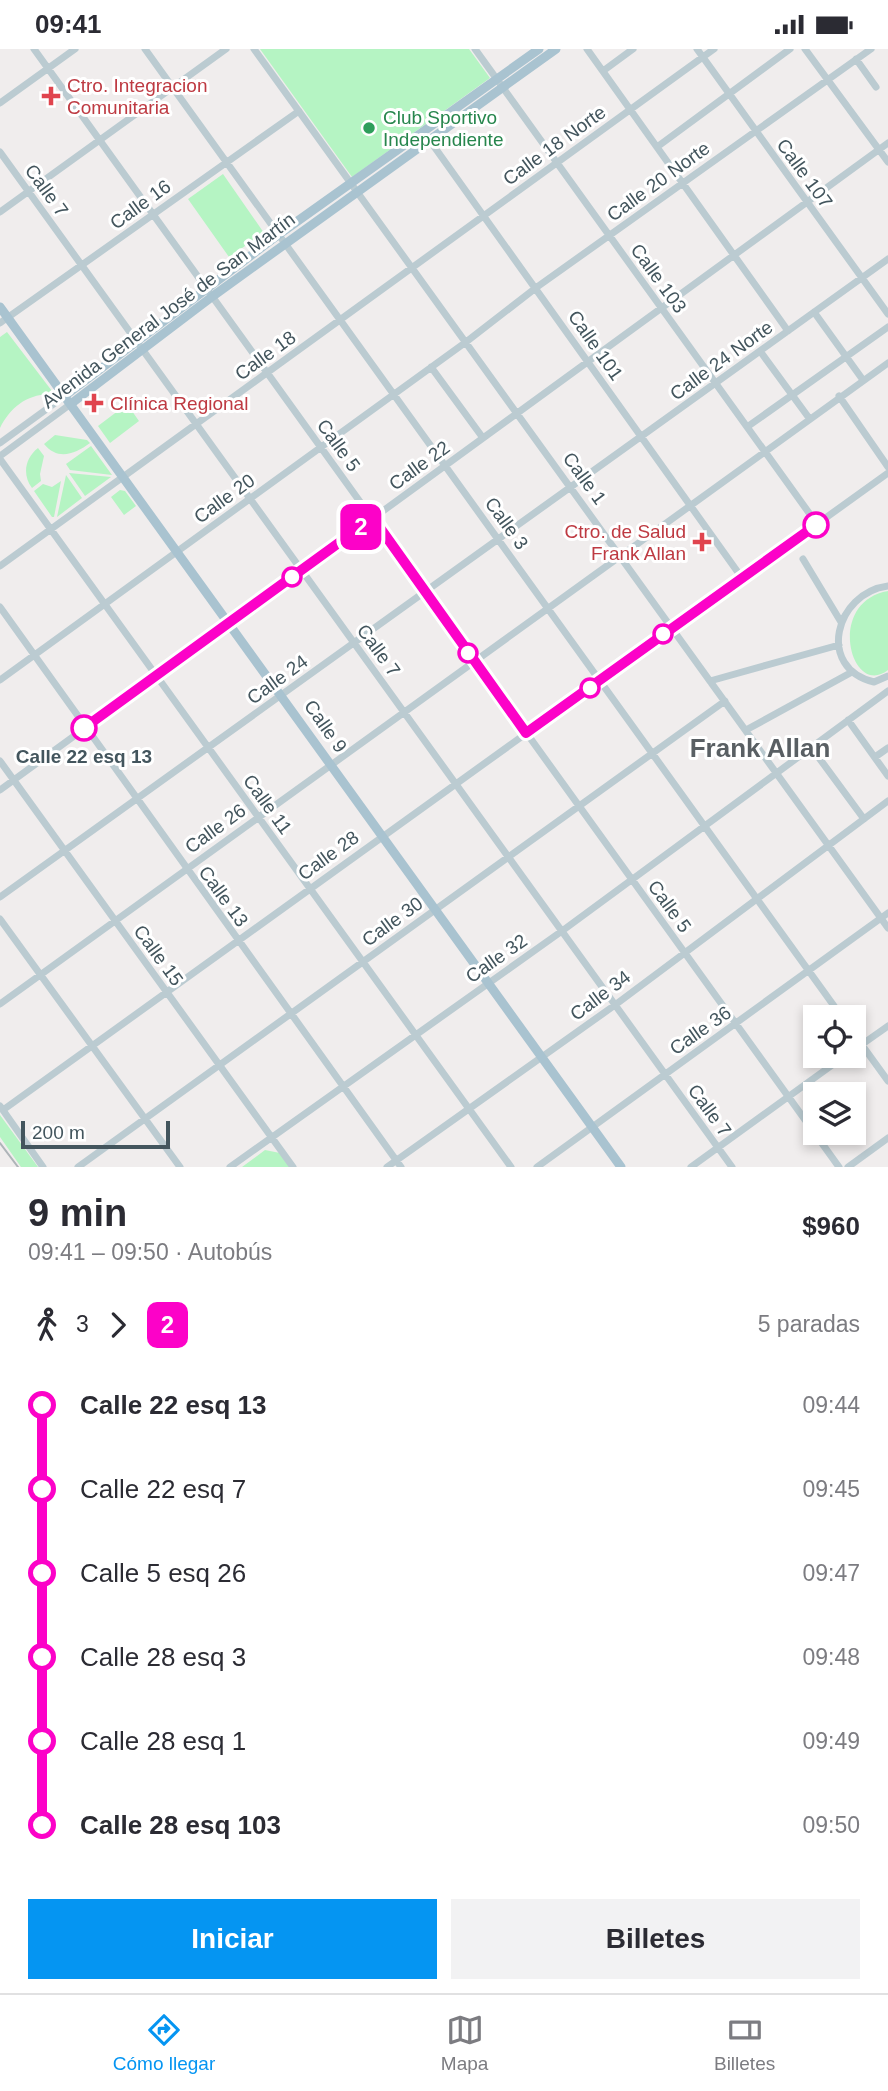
<!DOCTYPE html>
<html lang="es">
<head>
<meta charset="utf-8">
<style>
  body { margin:0; font-family:Helvetica,sans-serif; background:#f2f2f3; color:#2b2b33; height:100vh; display:flex; flex-direction:column; font-size:26px; white-space:nowrap }
  * { box-sizing:border-box; margin:0 }
  p { font-size:23px; color:#7c7c81 }
  .icon { flex:none; width:38px; height:38px; fill:none; stroke:currentColor; stroke-width:2; stroke-linecap:round; stroke-linejoin:round }
  .map { position:relative; height:1118px; overflow:hidden }
  .sheet { display:flex; flex-direction:column; background:#fff; flex:1 }
  .sheet>* { flex:none }
  .badge { padding:0 14px; border-radius:10px; font-size:24px; line-height:46px }
  .buttons { position:absolute; left:803px; top:956px; display:grid; gap:14px }
  .buttons a { display:grid; place-items:center; width:63px; height:63px; border-radius:0px; background:#fff; box-shadow:0 4px 10px #0003; font-size:35px }
  .scale { position:absolute; left:21px; bottom:18px; width:149px; box-sizing:border-box; padding-left:7px; border:4px solid #43555d; border-top:0; font-size:19px; line-height:24px; white-space:nowrap; color:#43555d; -webkit-text-stroke:5px #fff; paint-order:stroke }
  .map>.badge { position:absolute; translate:-50% -50%; box-shadow:0 0 0 4px #fff }
  .legs { display:flex; align-items:center; gap:10px; height:77px; padding:0 28px; font-size:23px }
  .legs p { margin-inline-start:auto }
  .summary { display:flex; align-items:center; justify-content:space-between; height:119px; padding:0 28px }
  h1 { font-size:38px; font-weight:700; line-height:52px }
  .action { display:flex; gap:14px; margin-top:auto; padding:14px 28px }
  .action a { flex:1; height:80px; border-radius:0px; background:#0595f2; color:#fff; font-size:28px; font-weight:700; line-height:80px; text-align:center }
  .action a+a { background:#f2f2f3; color:#2b2b33 }
  ul { padding:0 28px; list-style:none }
  li { display:flex; align-items:center; gap:24px; height:84px; font-size:26px }
  li i { display:grid; place-items:center; width:10px; height:100%; margin:0 9px; background:currentColor }
  li i::after { content:''; width:18px; height:18px; margin:-9px; border:5px solid; border-radius:50%; background:#fff }
  li p { margin-inline-start:auto }
  li:first-child i { background:linear-gradient(#0000 50%,currentColor 0) }
  li:last-child i { background:linear-gradient(currentColor 50%,#0000 0) }
  .status { display:flex; justify-content:space-between; align-items:center; height:49px; padding:0 35px; background:#fff; direction:ltr }
  .status svg { height:19px; fill:currentColor }
  .tab-bar { display:flex; justify-content:space-around; align-items:center; height:98px; border-top:2px solid #e1e1e2; background:#fff; font-size:19px; color:#7c7c81 }
  .tab-bar a { display:grid; justify-items:center; gap:4px }
  .tab-bar .active { color:#0595f2 }
  .map>svg:first-child { display:block }
  .green { fill:#b5f4c3 }
  .lines { fill:none; stroke-linecap:round; stroke-linejoin:round }
  .minor { stroke:#bbcbd1; stroke-width:7 }
  .major { stroke:#a9c3d0; stroke-width:9 }
  .rail { stroke:#aeb4b8; stroke-width:2 }
  .line-1-casing { stroke:#fff; stroke-width:16 }
  .line-1 { stroke:#fc02c8; stroke-width:10 }
  .health-dot { fill:#e0444e; stroke:#fff; stroke-width:2.5 }
  .leisure-dot { fill:#2e9e5b; stroke:#fff; stroke-width:2.5 }
  .stop-1-dot { fill:#fff; stroke:#fc02c8; stroke-width:3.5 }
  .labels { text-anchor:middle; stroke-width:6; stroke-linejoin:round; paint-order:stroke }
  .health-label { font-size:19px; fill:#be3a42; stroke:#fff; text-anchor:start }
  .leisure-label { font-size:19px; fill:#27864d; stroke:#fff; text-anchor:start }
  .street-label { font-size:19px; fill:#43555d; stroke:#fff }
  .stop-label { font-size:19px; font-weight:bold; fill:#43555d; stroke:#fff }
  .district-label { font-size:26px; font-weight:bold; fill:#595f63; stroke:#fff }
</style>
</head>
<body>
<div class="status"><b>09:41</b><svg viewBox="0 0 49 12"><path d="M0 12V9h3v3zM5 12V6h3v6zM10 12V3h3v9zM15 12V0h3v12zM26 1h20v11H26zM47 4h2v5h-2z"/></svg></div>
<div class="map">
<svg width="888" height="1118" viewBox="0 0 888 1118">
  <rect width="100%" height="100%" fill="#f0eded"/>
  <path class="green" d="M260 0H469L490 29 352 128Z
    M223 125 264 184 229 208 188 150Z
    M7 283 55 346C30 343 11 357 0 379V288Z
    M127 355 139 372 110 394 98 377Z
    M55 386 87 391 90 394C75 405 58 412 44 395Z
    M91 397 112 426 70 421 66 415Z
    M38 399 44 407 40 425 41 432 32 439C22 426 25 409 38 399Z
    M69 424 111 428 85 447Z
    M66 426 82 449 57 468Z
    M61 432 54 468H52L34 442 43 435 52 438Z
    M120 441 125 442 136 457 124 466 111 448Z
    M888 542V621C851 650 825 553 888 542Z
    M0 1066 38 1118H21L0 1088Z
    M265 1101 280 1104 290 1118H242Z"/>
  <g class="lines">
    <path class="minor" d="M34 0 839 1118
      M145 0 842 968
      M254 0 888 879
      M475 0 817 475
      M587 0 788 282
      M697 0 888 265
      M805 0 888 113
      M856 10 876 38
      M603 22 633 0
      M0 54 75 0
      M428 89 742 529
      M657 98 790 0
      M0 103 732 1118
      M0 163 226 0
      M814 263 863 331
      M0 274 299 62
      M760 302 809 369
      M431 318 483 389
      M839 347 888 418
      M747 378 888 278
      M0 394 66 346
      M0 407 72 354
      M0 410 511 1118
      M803 510 841 573
      M0 517 714 0
      M888 537C835 544 816 619 874 633L888 627
      M0 558 401 1118
      M0 631 466 293 537 238 871 0
      M710 632 839 596
      M848 671 888 727
      M746 681 852 623
      M811 698 864 770
      M875 708 888 699
      M0 712 293 1118
      M0 741 888 94
      M0 848 888 210
      M0 870 180 1118
      M0 955 888 314
      M854 985 888 1032
      M854 1001 888 977
      M0 1057 43 1118
      M3 1061 888 424
      M78 1118 725 652
      M230 1118 562 882 888 642
      M387 1118 615 956 888 752
      M537 1118 888 864
      M691 1118 846 1006
      M848 1118 888 1089"/>
    <path class="major" d="M0 258 621 1118
      M66 346 278 186 539 0
      M72 354 213 247 556 0"/>
    <path class="rail" d="M0 1094 18 1118"/>
  </g>
  <g class="lines">
    <g class="line-1-casing">
      <path id="line-1" d="M84 679 373 469 526 684 816 476"/>
    </g>
    <use href="#line-1" class="line-1"/>
  </g>
  <g class="health-dot">
    <path d="M47.5 36.5h7v7h7v7h-7v7h-7v-7h-7v-7h7z"/>
    <path d="M90.5 343.5h7v7h7v7h-7v7h-7v-7h-7v-7h7z"/>
    <path d="M698.5 482.5h7v7h7v7h-7v7h-7v-7h-7v-7h7z"/>
  </g>
  <circle class="leisure-dot" cx="369" cy="79" r="7"/>
  <g class="stop-1-dot">
    <circle cx="816" cy="476" r="12"/>
    <circle cx="292" cy="528" r="9"/>
    <circle cx="663" cy="585" r="9"/>
    <circle cx="468" cy="604" r="9"/>
    <circle cx="590" cy="639" r="9"/>
    <circle cx="84" cy="679" r="12"/>
  </g>
  <g class="labels">
    <g class="health-label">
      <text x="67" y="43">Ctro. Integracion<tspan x="67" dy="22">Comunitaria</tspan></text>
      <text x="110" y="361">Clínica Regional</text>
      <text x="686" y="489" text-anchor="end">Ctro. de Salud<tspan x="686" dy="22">Frank Allan</tspan></text>
    </g>
    <g class="leisure-label">
      <text x="383" y="75">Club Sportivo<tspan x="383" dy="22">Independiente</tspan></text>
    </g>
    <g class="street-label">
      <text transform="translate(554 96) rotate(-36)" y="7">Calle 18 Norte</text>
      <text transform="translate(805 124) rotate(54)" y="7">Calle 107</text>
      <text transform="translate(658 132) rotate(-36)" y="7">Calle 20 Norte</text>
      <text transform="translate(47 141) rotate(54)" y="7">Calle 7</text>
      <text transform="translate(140 155) rotate(-36)" y="7">Calle 16</text>
      <text transform="translate(659 229) rotate(54)" y="7">Calle 103</text>
      <text transform="translate(168 261) rotate(-37)" y="7">Avenida General José de San Martín</text>
      <text transform="translate(596 296) rotate(55)" y="7">Calle 101</text>
      <text transform="translate(265 306) rotate(-36)" y="7">Calle 18</text>
      <text transform="translate(721 311) rotate(-36)" y="7">Calle 24 Norte</text>
      <text transform="translate(339 396) rotate(54)" y="7">Calle 5</text>
      <text transform="translate(419 416) rotate(-36)" y="7">Calle 22</text>
      <text transform="translate(585 429) rotate(54)" y="7">Calle 1</text>
      <text transform="translate(224 449) rotate(-36)" y="7">Calle 20</text>
      <text transform="translate(507 474) rotate(54)" y="7">Calle 3</text>
      <text transform="translate(379 601) rotate(54)" y="7">Calle 7</text>
      <text transform="translate(277 630) rotate(-36)" y="7">Calle 24</text>
      <text transform="translate(326 677) rotate(55)" y="7">Calle 9</text>
      <text transform="translate(268 755) rotate(54)" y="7">Calle 11</text>
      <text transform="translate(215 779) rotate(-36)" y="7">Calle 26</text>
      <text transform="translate(328 806) rotate(-36)" y="7">Calle 28</text>
      <text transform="translate(224 847) rotate(54)" y="7">Calle 13</text>
      <text transform="translate(670 857) rotate(54)" y="7">Calle 5</text>
      <text transform="translate(392 872) rotate(-36)" y="7">Calle 30</text>
      <text transform="translate(159 906) rotate(54)" y="7">Calle 15</text>
      <text transform="translate(496 909) rotate(-35)" y="7">Calle 32</text>
      <text transform="translate(600 946) rotate(-37)" y="7">Calle 34</text>
      <text transform="translate(700 981) rotate(-35)" y="7">Calle 36</text>
      <text transform="translate(710 1061) rotate(54)" y="7">Calle 7</text>
    </g>
    <g class="stop-label">
      <text x="84" y="714">Calle 22 esq 13</text>
    </g>
    <g class="district-label">
      <text x="760" y="708">Frank Allan</text>
    </g>
  </g>
</svg>
<div class="buttons">
<a><svg class="icon" aria-label="locate" viewBox="0 0 24 24"><circle cx="12" cy="12" r="6"/><path d="M12 2v4M12 18v4M2 12h4M18 12h4"/></svg></a>
<a><svg class="icon" aria-label="layers" viewBox="0 0 24 24"><path d="M12 4l9 5-9 5-9-5zM3 14l9 5 9-5"/></svg></a>
</div>
<div class="scale">200 m</div>
<b class="badge" style="left:361px;top:478px;background:#fc02c8;color:#fff">2</b>
</div>
<section class="sheet">
<div class="summary"><div><h1>9 min</h1><p>09:41 – 09:50 · Autobús</p></div><b>$960</b></div>
<div class="legs"><svg class="icon" aria-label="walk" viewBox="0 0 24 24"><circle cx="13" cy="4" r="2"/><path d="M13 8l-2 6 4 7M11 14l-3 7M7 12l3-4h3l4 4"/></svg>3<svg class="icon" aria-label="forward" viewBox="0 0 24 24"><path d="M9 5l7 7-7 7"/></svg><b class="badge" style="background:#fc02c8;color:#fff">2</b><p>5 paradas</p></div>
<ul>
<li><i style="color:#fc02c8"></i><b>Calle 22 esq 13</b><p>09:44</p></li>
<li><i style="color:#fc02c8"></i><span>Calle 22 esq 7</span><p>09:45</p></li>
<li><i style="color:#fc02c8"></i><span>Calle 5 esq 26</span><p>09:47</p></li>
<li><i style="color:#fc02c8"></i><span>Calle 28 esq 3</span><p>09:48</p></li>
<li><i style="color:#fc02c8"></i><span>Calle 28 esq 1</span><p>09:49</p></li>
<li><i style="color:#fc02c8"></i><b>Calle 28 esq 103</b><p>09:50</p></li>
</ul>
<div class="action"><a>Iniciar</a><a>Billetes</a></div>
</section>
<nav class="tab-bar">
<a class="active"><svg class="icon" aria-label="directions" viewBox="0 0 24 24"><path d="M12 3l9 9-9 9-9-9zM9 14v-3h6M13 9l2 2-2 2"/></svg>Cómo llegar</a>
<a><svg class="icon" aria-label="map" viewBox="0 0 24 24"><path d="M3 6l6-2 6 2 6-2v14l-6 2-6-2-6 2zM9 4v14M15 6v14"/></svg>Mapa</a>
<a><svg class="icon" aria-label="tickets" viewBox="0 0 24 24"><path d="M3 7h18v10H3zM15 7v10"/></svg>Billetes</a>
</nav>
</body>
</html>
